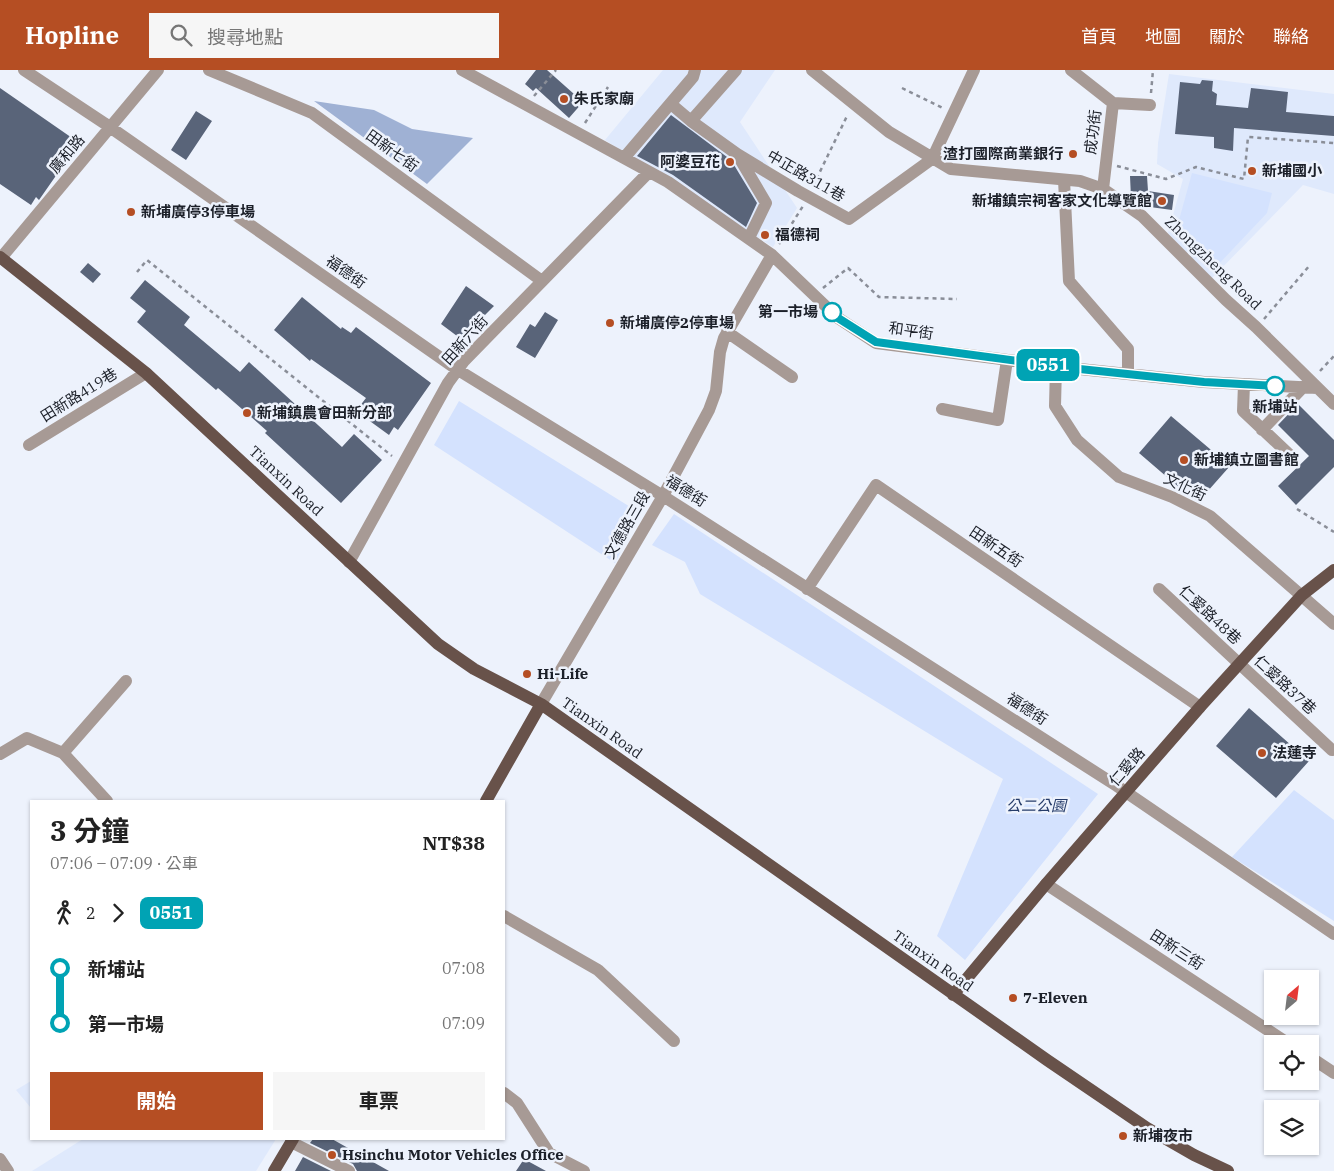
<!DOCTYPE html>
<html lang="zh-TW">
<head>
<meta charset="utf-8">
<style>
  body { margin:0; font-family:"IBM Plex Serif","Noto Sans TC",serif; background:#f6f6f6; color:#222; height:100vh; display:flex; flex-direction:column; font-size:19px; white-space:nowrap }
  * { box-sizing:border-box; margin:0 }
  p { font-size:16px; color:#767676 }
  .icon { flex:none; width:28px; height:28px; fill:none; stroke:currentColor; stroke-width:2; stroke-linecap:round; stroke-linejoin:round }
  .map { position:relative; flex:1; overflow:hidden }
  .panel { position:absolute; left:30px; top:730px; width:475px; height:340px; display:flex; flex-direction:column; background:#fff; border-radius:0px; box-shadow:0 1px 4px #0004 }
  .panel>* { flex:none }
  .badge { padding:0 10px; border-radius:8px; font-size:18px; line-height:32px }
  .needle { width:32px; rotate:28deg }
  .tools { position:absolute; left:1264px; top:900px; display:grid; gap:10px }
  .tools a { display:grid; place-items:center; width:55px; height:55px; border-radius:0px; background:#fff; box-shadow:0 1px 4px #0004; font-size:25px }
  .map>.badge { position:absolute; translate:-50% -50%; box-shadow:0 0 0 2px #fff }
  .legs { display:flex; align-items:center; gap:8px; height:55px; padding:0 20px; font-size:16px }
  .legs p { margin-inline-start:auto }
  .headline { display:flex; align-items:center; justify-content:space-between; height:85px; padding:0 20px }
  h1 { font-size:28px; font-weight:700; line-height:38px }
  .button { display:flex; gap:10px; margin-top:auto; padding:10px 20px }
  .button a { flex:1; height:58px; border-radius:0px; background:#b54e23; color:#fff; font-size:20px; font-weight:700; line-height:58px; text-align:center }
  .button a+a { background:#f6f6f6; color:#222 }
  ul { padding:0 20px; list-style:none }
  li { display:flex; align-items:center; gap:18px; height:55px; font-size:19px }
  li i { display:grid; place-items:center; width:8px; height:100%; margin:0 6px; background:currentColor }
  li i::after { content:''; width:12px; height:12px; margin:-6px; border:4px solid; border-radius:50%; background:#fff }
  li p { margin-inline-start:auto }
  li:first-child i { background:linear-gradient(#0000 50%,currentColor 0) }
  li:last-child i { background:linear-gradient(currentColor 50%,#0000 0) }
  header { display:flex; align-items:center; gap:30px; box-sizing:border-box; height:70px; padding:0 25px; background:#b54e23; color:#fff }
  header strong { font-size:24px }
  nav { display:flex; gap:28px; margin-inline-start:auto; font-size:18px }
  .search { width:350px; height:45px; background:#f6f6f6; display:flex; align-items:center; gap:12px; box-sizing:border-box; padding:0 18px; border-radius:0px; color:#767676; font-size:19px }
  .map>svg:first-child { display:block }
  .built { fill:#dfe9fc }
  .green { fill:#d4e2fe }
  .water { fill:#9fb1d4 }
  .building { fill:#596479 }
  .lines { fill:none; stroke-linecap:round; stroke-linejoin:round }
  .path { stroke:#8a8e98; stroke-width:2.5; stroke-dasharray:4 4; stroke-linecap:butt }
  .minor { stroke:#a79a95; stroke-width:12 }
  .major { stroke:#68524a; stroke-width:12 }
  .line-1-casing { stroke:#fff; stroke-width:11 }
  .line-1 { stroke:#00a3b4; stroke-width:8 }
  .poi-dot { fill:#b54e23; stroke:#edf2fc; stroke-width:2 }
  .stop-1-dot { fill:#fff; stroke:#00a3b4; stroke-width:2.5 }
  .labels { text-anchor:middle; stroke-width:5; stroke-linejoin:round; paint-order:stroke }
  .poi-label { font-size:15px; font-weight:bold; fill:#1c2029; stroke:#edf2fc; text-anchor:start }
  .street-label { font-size:15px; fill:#1c2029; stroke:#edf2fc }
  .stop-label { font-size:15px; font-weight:bold; fill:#1c2029; stroke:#edf2fc; text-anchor:end }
  .park-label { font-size:15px; font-style:italic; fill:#263c6a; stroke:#edf2fc }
</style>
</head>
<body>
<header>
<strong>Hopline</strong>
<div class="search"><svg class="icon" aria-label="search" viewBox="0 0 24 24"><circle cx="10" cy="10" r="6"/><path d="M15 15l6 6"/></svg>搜尋地點</div>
<nav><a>首頁</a><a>地圖</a><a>關於</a><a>聯絡</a></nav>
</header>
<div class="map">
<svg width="1334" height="1101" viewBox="0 0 1334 1101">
  <rect width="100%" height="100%" fill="#edf2fc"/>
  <path class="built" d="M663 0H775L740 52 797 138 773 177 605 70Z
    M1169 4 1334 24V124L1303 115 1211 209 1168 163 1183 109 1157 94 1158 73Z
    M31 1011V1038L16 1020Z
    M83 1069H276L256 1101H32Z"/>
  <path class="green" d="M1192 103 1272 123 1267 143 1215 198 1176 161Z
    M459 331 640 443 615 493 434 375Z
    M674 444 1098 724 965 890 937 866 1003 709 700 524 685 492 652 475Z
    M1294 720 1334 750V851L1232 787Z"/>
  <path class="water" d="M314 31 374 40 412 59 473 68 427 114Z"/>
  <path class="building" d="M536 0H547L583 32 569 48 536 18 533 21 525 14Z
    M1202 10 1213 11 1212 21 1217 24 1216 35 1248 38 1251 18 1288 22 1286 42 1334 46V66L1234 58 1233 81 1214 78V67L1175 64 1180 12 1200 14Z
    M0 18 75 70 58 94 62 97 39 130 36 127 31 135 0 114Z
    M196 41 212 51 186 90 171 80Z
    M671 45 731 90 757 133 746 157 673 105 637 86Z
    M1130 106H1147L1148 121 1174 125 1172 140 1150 137V136L1131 128Z
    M88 193 101 204 93 213 80 202Z
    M145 210 190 247 184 255 240 302 249 292 342 377 354 364 382 390 341 433 265 363 267 361 218 318 216 320 137 252 146 241 130 228Z
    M466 216 494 236 464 266H457L441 254Z
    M302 227 341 259 342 257 351 263 356 257 431 313 398 360 394 357 389 365 356 341 366 328 311 289 310 291 274 260Z
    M545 242 558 250 535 288 516 277 530 254 535 257Z
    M1298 334 1334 370V397L1296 435 1278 416 1309 386 1278 355Z
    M1171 346 1230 396 1199 431 1189 426 1139 383Z
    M1249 638 1309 691 1276 728 1216 676Z
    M313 1069H332L389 1101H357L353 1094 310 1073Z
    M303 1087 331 1101H295Z
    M524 1089 546 1101H516Z"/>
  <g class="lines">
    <path class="path" d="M902 18 943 38
      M1151 23 1153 0
      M534 26 556 0
      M585 53 608 17
      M1117 96 1166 109 1196 97 1244 109 1248 67 1334 73
      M813 116 848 44
      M779 174 803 136
      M137 202 147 190 392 386
      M823 218 848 198 879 227 957 229
      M1264 249 1310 195
      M1320 301 1334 286
      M1297 439 1334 462"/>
    <path class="minor" d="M24 0 104 53 458 300 663 426 1117 716 1334 864
      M209 0 312 43 542 211
      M462 0 668 112 772 185 838 248 876 273 1070 298 1204 312 1317 318
      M812 0 889 62 951 99 1080 111 1103 119 1142 146 1226 230 1256 257 1334 334
      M1071 0 1113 33 1103 119
      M1113 33 1150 35
      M671 34 691 51 737 84 766 133 749 168
      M691 51 736 0
      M737 84 798 121 849 149 932 89 974 0
      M624 88 693 7 695 0
      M1064 110 1069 211 1128 279V304
      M1 188 158 0
      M727 262 792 307
      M1056 296 1055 336 1077 370 1119 407 1172 427 1210 446 1334 554
      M1244 314 1243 341 1292 387
      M942 339 998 350 1007 290
      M1262 360 1306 314
      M29 375 146 303
      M349 492 448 313 464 291 649 102
      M807 519 876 415 1200 637
      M1159 519 1332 680
      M541 634 663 426 709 340 716 321 720 282 724 268 772 185
      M63 683 126 611
      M0 684 27 668 63 683 107 731
      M1046 814 1289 974
      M504 846 598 900 674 971
      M1310 987 1334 1003
      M504 1023 517 1033 549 1083 584 1101
      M291 1072 349 1101
      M0 1089 8 1101"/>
    <path class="major" d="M0 187 146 303 438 574 474 599 541 634 1047 990 1147 1058 1194 1085 1228 1101
      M486 731 541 634
      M953 925 1046 814 1200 637 1302 525 1334 500
      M274 1101 293 1069"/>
  </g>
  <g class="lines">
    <g class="line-1-casing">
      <path id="line-1" d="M832 242 838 248 876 272 1070 298 1204 312 1275 316"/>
    </g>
    <use href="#line-1" class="line-1"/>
  </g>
  <g class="poi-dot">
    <circle cx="564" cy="29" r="5"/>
    <circle cx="1073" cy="84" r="5"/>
    <circle cx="730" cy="92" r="5"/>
    <circle cx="1252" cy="101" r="5"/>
    <circle cx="1162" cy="131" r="5"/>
    <circle cx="131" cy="142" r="5"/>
    <circle cx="765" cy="165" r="5"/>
    <circle cx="610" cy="253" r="5"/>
    <circle cx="247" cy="343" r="5"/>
    <circle cx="1184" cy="390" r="5"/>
    <circle cx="527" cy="604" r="5"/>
    <circle cx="1262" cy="683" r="5"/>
    <circle cx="1013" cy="928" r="5"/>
    <circle cx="1123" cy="1066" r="5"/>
    <circle cx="332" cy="1085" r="5"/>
  </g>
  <g class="stop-1-dot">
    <circle cx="832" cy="242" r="9"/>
    <circle cx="1275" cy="316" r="9"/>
  </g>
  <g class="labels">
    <g class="poi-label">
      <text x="574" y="34">朱氏家廟</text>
      <text x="1063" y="89" text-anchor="end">渣打國際商業銀行</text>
      <text x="720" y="97" text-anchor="end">阿婆豆花</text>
      <text x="1262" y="106">新埔國小</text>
      <text x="1152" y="136" text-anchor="end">新埔鎮宗祠客家文化導覽館</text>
      <text x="141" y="147">新埔廣停3停車場</text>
      <text x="775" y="170">福德祠</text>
      <text x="620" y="258">新埔廣停2停車場</text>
      <text x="257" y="348">新埔鎮農會田新分部</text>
      <text x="1194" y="395">新埔鎮立圖書館</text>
      <text x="537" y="609">Hi-Life</text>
      <text x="1272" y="688">法蓮寺</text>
      <text x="1023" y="933">7-Eleven</text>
      <text x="1133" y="1071">新埔夜市</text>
      <text x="342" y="1090">Hsinchu Motor Vehicles Office</text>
    </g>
    <g class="street-label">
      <text transform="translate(1093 62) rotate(-83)" y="5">成功街</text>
      <text transform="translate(392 81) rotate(36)" y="5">田新七街</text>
      <text transform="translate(67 84) rotate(-50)" y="5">廣和路</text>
      <text transform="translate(806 106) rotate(30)" y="5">中正路311巷</text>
      <text transform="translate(1213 193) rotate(44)" y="5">Zhongzheng Road</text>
      <text transform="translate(346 202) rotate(35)" y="5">福德街</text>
      <text transform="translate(911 261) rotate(8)" y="5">和平街</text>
      <text transform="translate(465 270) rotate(-48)" y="5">田新六街</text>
      <text transform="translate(79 325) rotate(-32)" y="5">田新路419巷</text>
      <text transform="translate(286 411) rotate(43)" y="5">Tianxin Road</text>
      <text transform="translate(1185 417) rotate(25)" y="5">文化街</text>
      <text transform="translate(686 421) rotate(32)" y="5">福德街</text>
      <text transform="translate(627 455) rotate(-60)" y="5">文德路三段</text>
      <text transform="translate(996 477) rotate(34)" y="5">田新五街</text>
      <text transform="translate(1210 545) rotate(43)" y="5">仁愛路48巷</text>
      <text transform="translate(1285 615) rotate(43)" y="5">仁愛路37巷</text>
      <text transform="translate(1027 639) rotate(33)" y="5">福德街</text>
      <text transform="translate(602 658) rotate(35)" y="5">Tianxin Road</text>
      <text transform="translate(1127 697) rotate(-49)" y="5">仁愛路</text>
      <text transform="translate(1177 880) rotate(33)" y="5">田新三街</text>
      <text transform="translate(933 891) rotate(35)" y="5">Tianxin Road</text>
    </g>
    <g class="stop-label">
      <text x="818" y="247">第一市場</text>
      <text x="1275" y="342" text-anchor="middle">新埔站</text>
    </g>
    <g class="park-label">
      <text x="1036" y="741">公二公園</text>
    </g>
  </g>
</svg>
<div class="tools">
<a><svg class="needle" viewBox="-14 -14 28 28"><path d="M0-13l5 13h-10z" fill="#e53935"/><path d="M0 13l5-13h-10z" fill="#767676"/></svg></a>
<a><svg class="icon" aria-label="locate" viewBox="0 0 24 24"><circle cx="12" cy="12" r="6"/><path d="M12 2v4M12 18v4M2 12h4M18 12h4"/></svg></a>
<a><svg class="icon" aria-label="layers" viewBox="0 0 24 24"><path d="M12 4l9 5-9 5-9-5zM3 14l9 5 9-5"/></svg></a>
</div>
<b class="badge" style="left:1048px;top:295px;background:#00a3b4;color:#fff">0551</b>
<section class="panel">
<div class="headline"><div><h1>3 分鐘</h1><p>07:06 – 07:09 · 公車</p></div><b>NT$38</b></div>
<div class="legs"><svg class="icon" aria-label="walk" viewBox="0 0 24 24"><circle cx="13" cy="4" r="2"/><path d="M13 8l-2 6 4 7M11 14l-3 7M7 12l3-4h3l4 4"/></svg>2<svg class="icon" aria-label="forward" viewBox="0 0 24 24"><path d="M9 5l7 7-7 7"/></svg><b class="badge" style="background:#00a3b4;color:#fff">0551</b></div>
<ul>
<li><i style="color:#00a3b4"></i><b>新埔站</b><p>07:08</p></li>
<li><i style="color:#00a3b4"></i><b>第一市場</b><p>07:09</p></li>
</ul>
<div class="button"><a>開始</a><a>車票</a></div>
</section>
</div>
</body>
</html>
